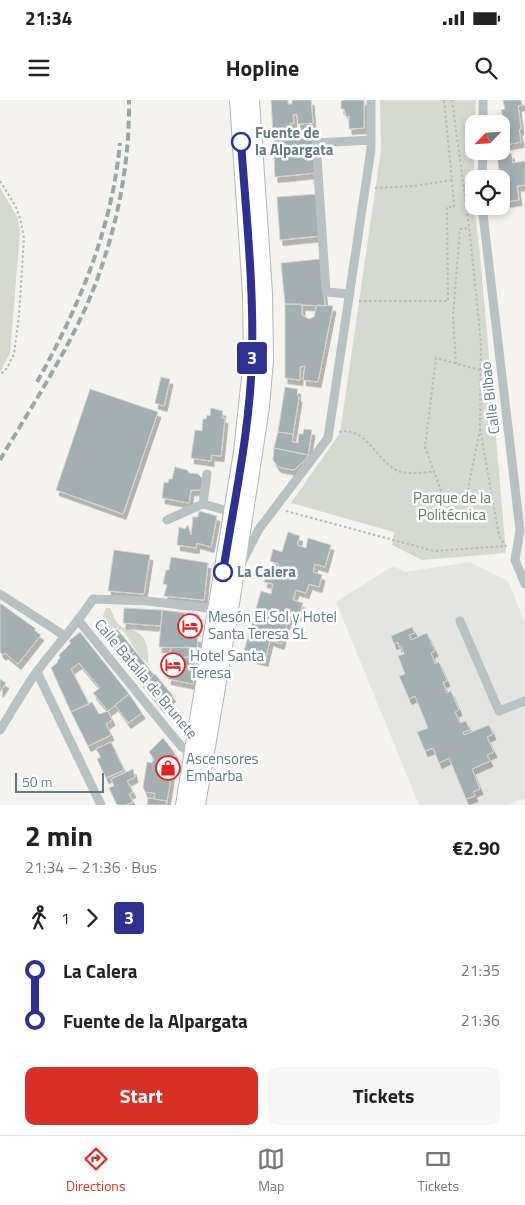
<!DOCTYPE html>
<html lang="en">
<head>
<meta charset="utf-8">
<style>
  body { margin:0; font-family:"Titillium Web",sans-serif; background:#f6f6f6; color:#222; height:100vh; display:flex; flex-direction:column; font-size:19px; white-space:nowrap }
  * { box-sizing:border-box; margin:0 }
  p { font-size:16px; color:#767676 }
  .icon { flex:none; width:28px; height:28px; fill:none; stroke:currentColor; stroke-width:2; stroke-linecap:round; stroke-linejoin:round }
  .map { position:relative; height:705px; overflow:hidden }
  .details { display:flex; flex-direction:column; background:#fff; flex:1 }
  .details>* { flex:none }
  .badge { padding:0 10px; border-radius:4px; font-size:18px; line-height:32px }
  .needle { width:32px; rotate:245deg }
  .fabs { position:absolute; left:465px; top:15px; display:grid; gap:10px }
  .fabs a { display:grid; place-items:center; width:45px; height:45px; border-radius:10px; background:#fff; box-shadow:0 2px 8px #0003; font-size:25px }
  .scale { position:absolute; left:15px; bottom:12px; width:89px; box-sizing:border-box; padding-left:5px; border:2px solid #627a81; border-top:0; font-size:14px; line-height:18px; white-space:nowrap; color:#627a81; -webkit-text-stroke:4px #fff; paint-order:stroke }
  .map>.badge { position:absolute; translate:-50% -50%; box-shadow:0 0 0 2px #fff }
  .legs { display:flex; align-items:center; gap:8px; height:55px; padding:0 25px; font-size:16px }
  .legs p { margin-inline-start:auto }
  .headline { display:flex; align-items:center; justify-content:space-between; height:85px; padding:0 25px }
  h1 { font-size:28px; font-weight:700; line-height:38px }
  .action { display:flex; gap:10px; margin-top:auto; padding:10px 25px }
  .action a { flex:1; height:58px; border-radius:10px; background:#d93025; color:#fff; font-size:20px; font-weight:700; line-height:58px; text-align:center }
  .action a+a { background:#f6f6f6; color:#222 }
  ul { padding:0 25px; list-style:none }
  li { display:flex; align-items:center; gap:18px; height:50px; font-size:19px }
  li i { display:grid; place-items:center; width:8px; height:100%; margin:0 6px; background:currentColor }
  li i::after { content:''; width:12px; height:12px; margin:-6px; border:4px solid; border-radius:50%; background:#fff }
  li p { margin-inline-start:auto }
  li:first-child i { background:linear-gradient(#0000 50%,currentColor 0) }
  li:last-child i { background:linear-gradient(currentColor 50%,#0000 0) }
  .status { display:flex; justify-content:space-between; align-items:center; height:35px; padding:0 25px; background:#fff; direction:ltr }
  .status svg { height:14px; fill:currentColor }
  header { display:flex; justify-content:space-between; align-items:center; height:65px; padding:0 25px; background:#fff; font-size:22px; font-weight:700 }
  .dock { display:flex; justify-content:space-around; align-items:center; height:70px; border-top:1px solid #e0e0e0; background:#fff; font-size:14px; color:#767676 }
  .dock a { display:grid; justify-items:center; gap:2px }
  .dock .selected { color:#d93025 }
  .map>svg:first-child { display:block }
  .built { fill:#e4e5e3 }
  .green { fill:#d5d9cf }
  .building { fill:#a3afb1; stroke:#d5d4d3; filter:url(#shadow) }
  .lines { fill:none; stroke-linecap:round; stroke-linejoin:round }
  .major-casing { stroke:#b0b6b8; stroke-width:18 }
  .path { stroke:#b6bbbc; stroke-width:2; stroke-dasharray:2.5 2.5; stroke-linecap:butt }
  .minor { stroke:#bac1c3; stroke-width:9 }
  .major { stroke:#fff; stroke-width:16 }
  .rail { stroke:#9ba6a8; stroke-width:4; stroke-dasharray:8 4; stroke-linecap:butt }
  .line-1-casing { stroke:#fff; stroke-width:11 }
  .line-1 { stroke:#2e3092; stroke-width:8 }
  .stop-1-dot { fill:#fff; stroke:#2e3092; stroke-width:2.5 }
  .labels { text-anchor:middle; stroke-width:5; stroke-linejoin:round; paint-order:stroke }
  .stop-label { font-size:15px; font-weight:bold; fill:#627a81; stroke:#fff; text-anchor:start }
  .street-label { font-size:15px; fill:#627a81; stroke:#fff }
  .park-label { font-size:15px; fill:#6b7861; stroke:#fff }
  .poi-label { font-size:15px; fill:#627a81; stroke:#fff; text-anchor:start }
</style>
</head>
<body>
<div class="status"><b>21:34</b><svg viewBox="0 0 49 12"><path d="M0 12V9h3v3zM5 12V6h3v6zM10 12V3h3v9zM15 12V0h3v12zM26 1h20v11H26zM47 4h2v5h-2z"/></svg></div>
<header><svg class="icon" aria-label="menu" viewBox="0 0 24 24"><path d="M4 6h16M4 12h16M4 18h16"/></svg>Hopline<svg class="icon" aria-label="search" viewBox="0 0 24 24"><circle cx="10" cy="10" r="6"/><path d="M15 15l6 6"/></svg></header>
<div class="map">
<svg width="525" height="705" viewBox="0 0 525 705">
  <defs>
    <filter id="shadow"><feDropShadow dx="3" dy="5.5" stdDeviation="0" flood-color="#0004"/></filter>
  </defs>
  <rect width="100%" height="100%" fill="#f4f3ef"/>
  <path class="built" d="M470 462 508 481 525 523V698L508 705H419L336 502 393 466 405 472Z"/>
  <path class="green" d="M380 0H476L475 24H474V106L480 153 506 453 422 460 392 445 394 432 291 403 340 333 381 50Z
    M0 88 18 118 20 132 10 253 0 272Z
    M106 508H110C114 515 114 522 122 527 125 528 128 528 130 529 147 534 149 548 148 564L139 555 124 532 118 528 105 537 98 530Z"/>
  <path class="building" d="M271 0H288V4H292V0H311L313 23 298 24 297 14 293 15 294 23H290L291 33 273 34Z
    M344 0H364V28L349 29V16L346 17 344 9H341V1Z
    M503 0H521L522 5 518 6 521 29 519 30 521 42 504 45 501 21H504L501 10 505 9Z
    M313 31 315 73 275 77 273 34Z
    M511 53 513 63 525 61V85L517 86 519 100 504 102 497 56Z
    M317 94 320 136 280 140 277 97Z
    M321 159 325 206 285 204 281 163Z
    M285 204H302V215L309 219 314 217 317 205 333 206 318 282 303 280 305 266 300 267V280L285 278Z
    M161 277 170 279 164 306 155 303Z
    M285 287 298 289 297 295 299 297 293 334 278 332Z
    M90 289 158 312 123 414 56 390Z
    M211 308 223 311 222 318H225L221 356 211 355V361L191 358 195 330 202 331 203 319H206L207 315 210 316Z
    M304 329 312 330 308 355 274 348 278 332 293 334 292 342 298 343 299 334H303Z
    M274 348 308 355 305 360 294 370 278 367 273 360Z
    M175 367 187 370 189 373 198 374 203 379V385L200 390H191L189 403 162 398 164 382 168 383 169 379H172Z
    M199 411 217 416 211 447 197 443 196 448 177 445 179 427 185 429 188 425 191 435 193 417H198Z
    M288 432 300 436 297 445 306 448 308 438 331 445 325 467 315 464 313 472 322 475 319 487 309 484 306 493 296 490 293 500 303 503 299 516 290 513 281 544 270 540 265 561 243 555 261 491 271 494 273 484 264 482 267 470 276 473 279 464 270 461 273 449 282 452Z
    M114 450 150 455 144 494 108 491Z
    M171 457 208 463 204 500 164 496 167 485 163 484 166 470H169Z
    M0 503 36 529 34 530 41 535 18 564 5 553 3 555 0 552Z
    M124 508 162 510 161 526 123 523Z
    M162 510 185 513 182 530 183 536 198 537 197 548 159 547Z
    M185 513 199 515 196 531 182 530Z
    M412 527 415 533 409 535 411 540 427 533 435 551 431 553 435 564 439 562 447 581 443 582 447 593 451 591 459 610 455 612 460 623 466 621 470 630 463 632 464 635 489 625 493 634 487 637 494 652 487 655 490 661 472 669 480 689 473 692 475 696 466 699 449 658 439 663 433 648 425 651 417 632 428 628 415 596 409 599 399 576 405 574 398 556 404 554 401 546 399 547 398 542 394 544 391 536Z
    M117 529 135 551 123 560 106 538Z
    M80 532 129 594 108 611 93 593 100 588 79 563 71 569 89 604 71 612 51 568 58 562 57 561 60 558 59 555 71 543 69 541Z
    M187 547 197 548 196 558 171 556V548Z
    M135 551 154 575 143 585 123 560Z
    M172 556 196 558 193 584 168 579Z
    M155 574 173 596 161 607 143 585Z
    M0 579 6 583 0 592Z
    M129 594 142 613 128 623 115 605Z
    M92 602 99 614 108 611 112 620 106 624 111 635 88 646 71 612Z
    M163 638 175 653 167 701 154 699 155 693 145 692 143 687 147 662 152 663 154 659 149 652Z
    M111 642 124 670 106 678 97 659 101 657 96 649Z
    M133 669 135 677 127 681 133 692 129 694 133 702 126 705H117L109 688 114 686 111 679Z
    M148 698 167 701 166 705H147Z"/>
  <g class="lines">
    <g class="major-casing">
      <path id="major" d="M184 705 242 352 252 259 251 194 238 0
        M197 705 228 523 261 307 265 260 264 193 251 0"/>
    </g>
    <path class="path" d="M452 0 470 135 481 243 480 328 499 436 507 448
      M0 81 15 105 20 118 24 138 19 216 14 254 7 268 0 275
      M375 88 414 86 452 80 444 0
      M359 201H448L447 107H454L452 80
      M456 264 453 216 460 129 469 128
      M480 270 436 258 425 347 444 399 465 403 480 330
      M339 332C367 326 376 361 398 371 408 375 423 372 433 372
      M286 411 434 451 506 446"/>
    <path class="minor" d="M483 24V0
      M482 79 483 51
      M482 106 520 430 515 460 525 484
      M350 194 326 192 316 43 371 40
      M203 404 207 374
      M167 420 203 404 232 412
      M242 462 259 429 328 338 371 49V0
      M0 494 65 536
      M79 521 170 633 182 647 193 653
      M460 521 499 611 525 601
      M37 572 101 705
      M0 630C13 610 24 589 38 570 56 546 77 524 93 499L147 501 216 509"/>
    <use href="#major" class="major"/>
    <path class="rail" d="M37 282C79 207 112 129 120 43
      M0 360C30 309 66 254 89 200 115 138 130 68 129 0"/>
  </g>
  <g class="lines">
    <g class="line-1-casing">
      <path id="line-1" d="M223 472C234 402 250 330 252 258 254 186 246 113 241 42"/>
    </g>
    <use href="#line-1" class="line-1"/>
  </g>
  <defs>
    <g id="hotel-ring" transform="scale(1.25)"><circle r="9.5" fill="#fff" stroke="#e5201e" stroke-width="1.5"/><path d="M-6-4.5h1.5V1H6V5H4.5V3h-9V5H-6ZM-4 0a1.8 1.8 0 1 1 3.6 0ZM.5 0V-2.5h3Q6-2.5 6 0Z" fill="#e5201e"/></g>
    <g id="shop-ring" transform="scale(1.25)"><circle r="9.5" fill="#fff" stroke="#e5201e" stroke-width="1.5"/><path d="M-5-2.5h2.3a2.7 3.5 0 0 1 5.4 0H5L5.5 6h-11ZM-1.5-2.5h3a1.5 2.3 0 0 0-3 0Z" fill="#e5201e"/></g>
  </defs>
  <g fill-rule="evenodd">
    <use href="#hotel-ring" x="190" y="526"/>
    <use href="#hotel-ring" x="173" y="565"/>
    <use href="#shop-ring" x="168" y="668"/>
  </g>
  <g class="stop-1-dot">
    <circle cx="241" cy="42" r="9"/>
    <circle cx="223" cy="472" r="9"/>
  </g>
  <g class="labels">
    <g class="stop-label">
      <text x="255" y="38">Fuente de<tspan x="255" dy="17">la Alpargata</tspan></text>
      <text x="237" y="477">La Calera</text>
    </g>
    <g class="street-label">
      <text transform="translate(490 298) rotate(-97)" y="5">Calle Bilbao</text>
      <text transform="translate(146 579) rotate(50)" y="5">Calle Batalla de Brunete</text>
    </g>
    <g class="park-label">
      <text x="452" y="403">Parque de la<tspan x="452" dy="17">Politécnica</tspan></text>
    </g>
    <g class="poi-label">
      <text x="208" y="522">Mesón El Sol y Hotel<tspan x="208" dy="17">Santa Teresa SL</tspan></text>
      <text x="190" y="561">Hotel Santa<tspan x="190" dy="17">Teresa</tspan></text>
      <text x="186" y="664">Ascensores<tspan x="186" dy="17">Embarba</tspan></text>
    </g>
  </g>
</svg>
<div class="fabs">
<a><svg class="needle" viewBox="-14 -14 28 28"><path d="M0-13l5 13h-10z" fill="#e53935"/><path d="M0 13l5-13h-10z" fill="#767676"/></svg></a>
<a><svg class="icon" aria-label="locate" viewBox="0 0 24 24"><circle cx="12" cy="12" r="6"/><path d="M12 2v4M12 18v4M2 12h4M18 12h4"/></svg></a>
</div>
<div class="scale">50 m</div>
<b class="badge" style="left:252px;top:258px;background:#2e3092;color:#fff">3</b>
</div>
<section class="details">
<div class="headline"><div><h1>2 min</h1><p>21:34 – 21:36 · Bus</p></div><b>€2.90</b></div>
<div class="legs"><svg class="icon" aria-label="walk" viewBox="0 0 24 24"><circle cx="13" cy="4" r="2"/><path d="M13 8l-2 6 4 7M11 14l-3 7M7 12l3-4h3l4 4"/></svg>1<svg class="icon" aria-label="forward" viewBox="0 0 24 24"><path d="M9 5l7 7-7 7"/></svg><b class="badge" style="background:#2e3092;color:#fff">3</b></div>
<ul>
<li><i style="color:#2e3092"></i><b>La Calera</b><p>21:35</p></li>
<li><i style="color:#2e3092"></i><b>Fuente de la Alpargata</b><p>21:36</p></li>
</ul>
<div class="action"><a>Start</a><a>Tickets</a></div>
</section>
<nav class="dock">
<a class="selected"><svg class="icon" aria-label="directions" viewBox="0 0 24 24"><path d="M12 3l9 9-9 9-9-9zM9 14v-3h6M13 9l2 2-2 2"/></svg>Directions</a>
<a><svg class="icon" aria-label="map" viewBox="0 0 24 24"><path d="M3 6l6-2 6 2 6-2v14l-6 2-6-2-6 2zM9 4v14M15 6v14"/></svg>Map</a>
<a><svg class="icon" aria-label="tickets" viewBox="0 0 24 24"><path d="M3 7h18v10H3zM15 7v10"/></svg>Tickets</a>
</nav>
</body>
</html>
